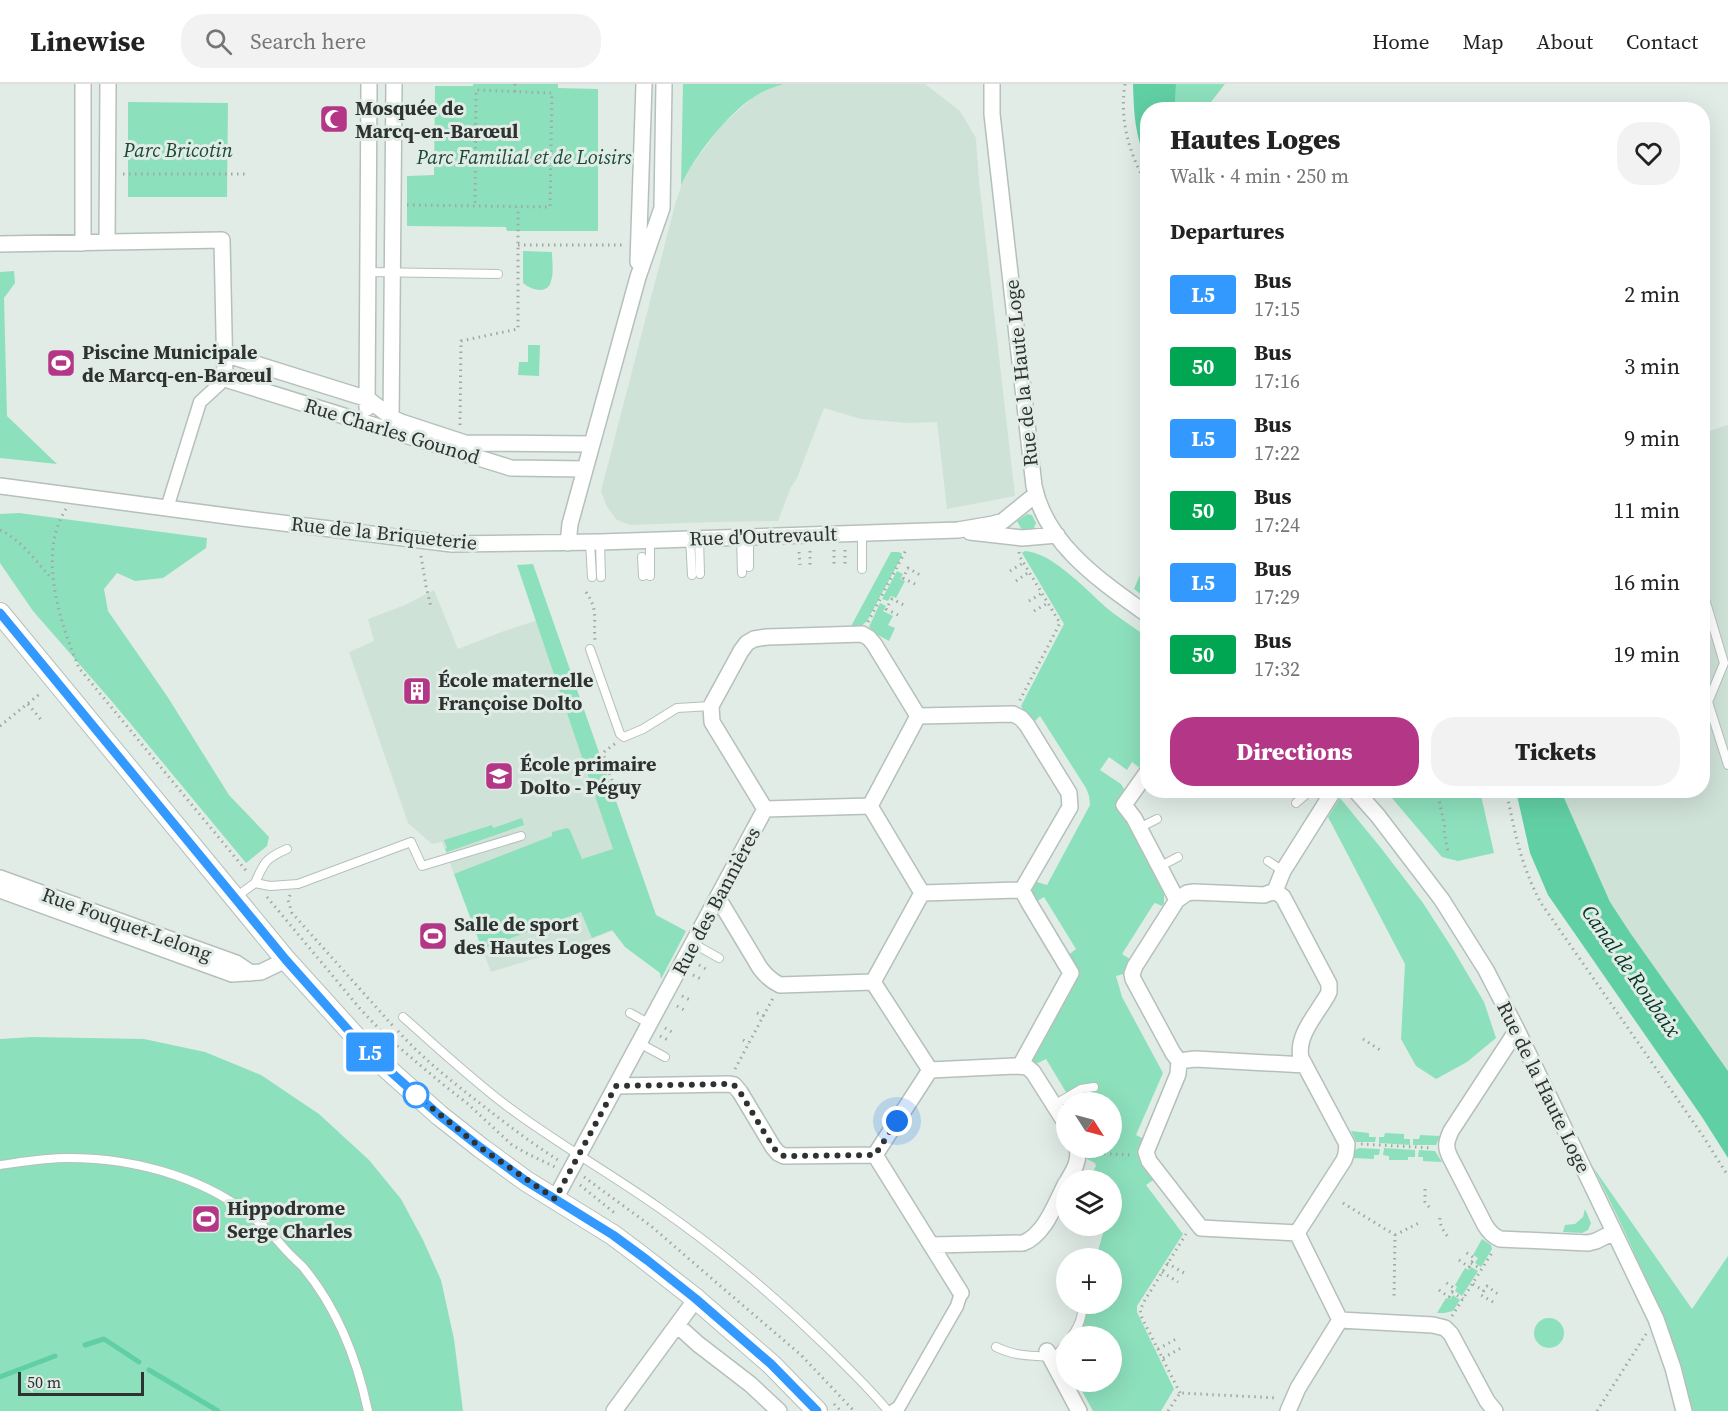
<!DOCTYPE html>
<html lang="en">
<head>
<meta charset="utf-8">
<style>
  body { margin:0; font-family:"Source Serif 4",serif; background:#f2f2f2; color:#222; height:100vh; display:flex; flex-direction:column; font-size:22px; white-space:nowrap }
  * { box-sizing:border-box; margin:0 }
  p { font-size:20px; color:#767676 }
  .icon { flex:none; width:33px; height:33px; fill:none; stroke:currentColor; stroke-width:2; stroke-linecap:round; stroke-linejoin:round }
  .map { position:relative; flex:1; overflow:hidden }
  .details { position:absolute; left:1140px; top:18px; width:570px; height:696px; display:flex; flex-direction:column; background:#fff; border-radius:24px; box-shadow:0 6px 24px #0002 }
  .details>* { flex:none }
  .badge { padding:0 12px; border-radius:4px; font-size:21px; line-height:39px }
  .needle { width:39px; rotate:126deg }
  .controls { position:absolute; left:1056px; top:1008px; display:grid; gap:12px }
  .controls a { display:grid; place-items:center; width:66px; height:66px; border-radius:50%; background:#fff; box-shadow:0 6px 24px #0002; font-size:30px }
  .scale { position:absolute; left:18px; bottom:15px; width:126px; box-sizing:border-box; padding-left:6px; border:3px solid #2e3230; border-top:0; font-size:16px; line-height:21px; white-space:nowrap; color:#2e3230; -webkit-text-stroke:4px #e1ece7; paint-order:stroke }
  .you { position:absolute; width:30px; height:30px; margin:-15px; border:4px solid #fff; border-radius:50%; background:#1a73e8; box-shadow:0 0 0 9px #1a73e833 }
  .map>.badge { position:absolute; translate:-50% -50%; box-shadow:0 0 0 3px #fff }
  h2 { padding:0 30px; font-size:22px; line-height:54px }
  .round { display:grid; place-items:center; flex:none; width:63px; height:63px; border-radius:24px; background:#f2f2f2 }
  .headline { display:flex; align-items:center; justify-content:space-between; height:102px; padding:0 30px }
  h1 { font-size:28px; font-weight:800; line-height:45px }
  .cta { display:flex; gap:12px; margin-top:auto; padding:12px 30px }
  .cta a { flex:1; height:69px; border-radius:24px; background:#b43787; color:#fff; font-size:24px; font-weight:800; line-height:69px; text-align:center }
  .cta a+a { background:#f2f2f2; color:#222 }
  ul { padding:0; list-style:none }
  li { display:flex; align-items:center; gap:18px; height:72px; padding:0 30px }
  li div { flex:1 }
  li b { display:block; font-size:22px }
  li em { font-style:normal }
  li .badge { min-width:66px; font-weight:700; text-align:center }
  header { display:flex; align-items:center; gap:36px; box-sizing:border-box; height:84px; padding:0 30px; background:#fff; border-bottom:2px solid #e0e0e0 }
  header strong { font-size:28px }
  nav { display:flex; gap:33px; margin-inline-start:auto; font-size:21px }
  .search { width:420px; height:54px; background:#f2f2f2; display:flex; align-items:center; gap:15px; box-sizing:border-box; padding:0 21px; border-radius:24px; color:#767676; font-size:22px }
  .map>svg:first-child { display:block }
  .built { fill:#cfe2d8 }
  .green { fill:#8de0bc }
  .water { fill:#61cfa4 }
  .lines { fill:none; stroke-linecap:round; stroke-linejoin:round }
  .stream { stroke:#61cfa4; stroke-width:5 }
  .service-casing { stroke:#b6c0bb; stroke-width:10 }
  .pedestrian-casing { stroke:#b6c0bb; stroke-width:15 }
  .minor-casing { stroke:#b6c0bb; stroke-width:18 }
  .tertiary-casing { stroke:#b6c0bb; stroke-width:22 }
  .path { stroke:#a0a8a4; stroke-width:3; stroke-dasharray:1.5 4.5; stroke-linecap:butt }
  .service { stroke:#fff; stroke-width:8 }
  .pedestrian { stroke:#fff; stroke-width:12 }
  .minor { stroke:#fff; stroke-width:15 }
  .tertiary { stroke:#fff; stroke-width:20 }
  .line-casing { stroke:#fff; stroke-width:14 }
  .line { stroke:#39f; stroke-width:9 }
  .walk { stroke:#2e3230; stroke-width:6; stroke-dasharray:0 10.8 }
  .stop-dot { fill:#fff; stroke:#39f; stroke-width:3 }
  .labels { text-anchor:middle; stroke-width:6; stroke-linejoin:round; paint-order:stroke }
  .poi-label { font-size:20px; font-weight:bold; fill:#2e3230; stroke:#e1ece7; text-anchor:start }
  .park-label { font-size:20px; font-style:italic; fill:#1b4938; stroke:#e1ece7 }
  .street-label { font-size:20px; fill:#2e3230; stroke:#e1ece7 }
  .water-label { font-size:21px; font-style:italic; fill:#013423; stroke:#e1ece7 }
</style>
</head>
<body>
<header>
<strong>Linewise</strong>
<div class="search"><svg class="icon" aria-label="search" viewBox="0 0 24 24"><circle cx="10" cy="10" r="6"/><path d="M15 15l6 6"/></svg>Search here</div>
<nav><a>Home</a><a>Map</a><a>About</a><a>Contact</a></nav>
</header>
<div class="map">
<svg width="1728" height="1327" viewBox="0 0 1728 1327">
  <rect width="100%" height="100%" fill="#e1ece7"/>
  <path class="built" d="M784 0H925L960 27 976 54 979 97 1015 412 947 425 937 338 908 339 861 335 824 324 797 394 791 403 778 437 715 438 630 441 617 436 607 423 601 407 676 117 686 89 721 42 752 14 771 4Z
    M1728 341V987L1631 850 1610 818 1561 707 1702 706 1703 349Z
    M434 506 458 565 504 547 550 532 656 831 553 869 491 888 442 758 432 760 408 739 349 568 374 557 368 535 405 521Z"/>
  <path class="green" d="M473 0H558V4L598 5V147H507L506 143 407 142V92L434 91 435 2H473Z
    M683 0H784C773 3 763 7 754 13 730 27 691 76 681 102Z
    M1176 0H1225L1211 18 1210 25 1175 26Z
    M128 18 228 19 227 113H128Z
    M523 167 552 168C552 177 554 189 551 197 548 211 531 206 523 199Z
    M14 187 15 199 4 214 7 332 57 380 0 374V188Z
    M528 261H540L539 292 518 291 519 278H528Z
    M19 429 207 454 206 464 163 494 135 497 117 489 104 505 108 527 167 612 229 711 269 753 267 762 246 779 115 621 33 527 0 479V430Z
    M1027 430 1032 431 1036 439 1034 444 1023 448 1017 437Z
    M1025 467C1055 469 1089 510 1113 529 1124 537 1136 545 1147 553L1148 661 1142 670 1145 676 1140 684 1132 678 1127 686 1109 673 1100 686 1121 700 1124 705 1117 719 1120 730 1129 739 1167 806 1164 808V820L1162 822 1155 819 1153 821 1122 870 1133 877 1127 889 1116 892 1122 913 1163 989 1136 1051 1144 1055 1156 1094 1146 1101 1183 1150 1137 1222V1228L1174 1305 1161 1327H1093L1077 1298H1112V1252H1078L1082 1246 1087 1220H1112V1174H1096L1105 1142H1112V1096H1088L1096 1082 1095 1079 1085 1074 1084 1064H1112V1018H1072L1046 975 1034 981 1031 973 1053 929 1067 872 1076 865 1044 813 1034 819 1030 809 1034 797 1047 801 1090 721 1089 712 1086 704 1040 632 1032 640 1021 622 1064 540 1022 469Z
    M891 468H899L902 470 901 474 867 537 859 544 849 546Z
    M1147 474V515L1134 505Z
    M533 480 656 831 686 847 661 895 660 889 625 863 612 846 592 854 581 828 482 865 454 790 552 752V748L567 744 570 746 582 775 613 765 517 481Z
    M897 487 903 490 900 495 905 497 896 514 891 512 888 517 882 515Z
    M880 519 886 522 883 527 893 532 888 541 895 544 889 557 878 551 869 543Z
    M1386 707H1480L1494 769 1458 777 1442 773Z
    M1340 714 1381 764 1423 819 1454 867 1484 918 1496 954 1467 978 1436 995 1416 982 1401 955 1405 880 1328 733Z
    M522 734 524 741 447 768 445 765 447 764 444 756 492 741 493 744Z
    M32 953 144 955 205 968 261 991 319 1030 369 1076 401 1115 423 1156 441 1196 454 1255 463 1327H0V955Z
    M1351 1047 1369 1049V1053H1376L1375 1058H1356Z
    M1385 1049 1404 1050V1055H1410V1061L1379 1059V1053H1384Z
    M1420 1051 1440 1052 1436 1061H1413V1055H1419Z
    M1359 1064 1380 1065 1379 1071H1374V1075L1353 1074V1067Z
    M1384 1064 1415 1066V1073H1408V1076H1389V1072L1383 1071Z
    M1419 1066 1435 1067 1442 1078 1423 1077V1073H1418Z
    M1593 1083 1692 1225 1728 1172V1327H1692C1669 1241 1633 1162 1593 1083Z
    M1585 1125 1591 1139 1588 1146 1582 1149 1563 1148 1565 1141 1575 1140 1583 1133Z
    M1482 1155 1491 1161 1492 1165 1481 1183 1475 1179 1478 1174 1473 1171Z
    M1471 1183 1478 1187 1462 1212 1455 1207 1457 1203 1455 1201 1465 1184 1469 1186Z
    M1453 1211 1460 1216 1453 1227 1444 1229H1437L1446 1214 1450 1215Z
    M1534 1249a15 15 0 1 1 30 0a15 15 0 1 1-30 0Z"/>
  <path class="water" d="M1133 0H1176L1175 25 1148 26 1147 80C1135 50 1134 32 1133 0Z
    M1516 707H1561L1610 818 1631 850 1728 987V1074L1702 1033 1548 811 1530 769Z"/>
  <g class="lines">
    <path class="stream" d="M85 1261 104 1255 139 1278
      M149 1286 218 1327
      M0 1293 55 1272"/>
    <g class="service-casing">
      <path id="service" d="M368 188 498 190
        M1702 423V444
        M862 448V485
        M741 453 742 489
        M690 454 692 491
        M699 454 700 490
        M650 456V492
        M590 458 592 493
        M600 458 601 493
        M642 473 643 492
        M749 483V452
        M1702 505 1724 579 1708 618 1728 681
        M590 565 620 650 624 653 643 645 677 624 711 622
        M1156 706 1158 707
        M1296 719 1311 706
        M1139 744 1157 735
        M1268 777 1283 787
        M1159 783 1178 773
        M255 799C264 778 266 774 287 765
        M236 813 255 799 270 802 298 800 411 758 422 782 521 752
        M694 860 719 874
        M630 929 650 940
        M403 933C437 963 470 994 507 1022 555 1058 608 1088 658 1123 720 1166 778 1215 832 1268 851 1287 871 1306 888 1327
        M639 959 665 973
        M1054 1021 1081 1005 1094 1003
        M0 1081C22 1078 45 1074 68 1074 137 1074 214 1095 265 1144 272 1150 278 1157 284 1164 290 1171 297 1177 303 1183 338 1225 357 1275 368 1327
        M1065 1201H1066
        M1072 1252C1079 1241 1083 1233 1082 1220
        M996 1263C1018 1273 1027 1271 1050 1273
        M1052 1276 1066 1260"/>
    </g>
    <g class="pedestrian-casing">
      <path id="pedestrian" d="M167 424 200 318 225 295
        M893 1327 899 1323 957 1222 961 1209"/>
    </g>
    <g class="minor-casing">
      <path id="minor" d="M83 0V159
        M992 0V30L1034 402C1046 461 1102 498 1148 531
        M107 158 108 0
        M0 160 222 156 225 295 511 384 585 385
        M638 178 644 0
        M224 270 368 315 391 333 401 338 465 359 592 360
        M367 324 369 0
        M391 338 394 0
        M0 402 242 434 452 460 600 458 958 446 993 440 1003 437 1035 411
        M970 448 1022 454 1057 451
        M568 459 570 440 638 193 662 124 664 0
        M1148 687 1124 721 1134 734 1177 816
        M1355 706 1378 732 1442 816 1486 886 1517 946 1656 1235 1673 1284 1684 1327
        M870 722 922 809 1022 806 1070 723 1069 709 1027 641 1021 634 1013 630 918 632
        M0 794 236 879 251 889
        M0 806 232 890 261 888 286 876
        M718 814 760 884C766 892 771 897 780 901L873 898 930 986 875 1071
        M873 898 922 809
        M1517 946 1451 1047C1446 1058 1445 1063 1450 1073L1485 1141C1489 1148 1493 1152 1500 1155L1588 1159 1596 1157 1614 1148
        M1179 977 1173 969 1133 895 1132 890 1135 882 1177 816 1187 809 1194 808 1264 811 1275 807
        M1020 982 1071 889 1029 819 1022 806
        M930 986 1015 982 1027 983 1033 988 1066 1040
        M616 1002 728 1000 734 1001 740 1008 773 1063 778 1069 784 1072 875 1071
        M875 1071 961 1209
        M1068 1096C1074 1086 1080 1076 1077 1064
        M555 1115 765 725 870 722 918 632 874 560 869 554 862 550 767 553 754 555 747 559 741 567 711 622 712 638 765 725
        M1297 1149 1201 1144 1149 1077 1146 1068 1178 990 1179 977 1195 975 1305 981
        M932 1161 1023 1159C1045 1151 1056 1118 1066 1099
        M1340 1236 1433 1241 1445 1244 1451 1250 1487 1317 1495 1327
        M677 1241 698 1260 750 1300 779 1327
        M1047 1267 1079 1327
        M614 1327 696 1215
        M1288 1327 1298 1304 1340 1236 1297 1149 1344 1076 1346 1070 1347 1060 1301 974C1296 952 1316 931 1327 912L1329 908V900L1283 813 1275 807 1283 787 1334 706"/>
    </g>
    <g class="tertiary-casing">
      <path id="tertiary" d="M0 529 286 876 373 972 439 1031 481 1064 526 1097 613 1151 641 1172 696 1215 771 1280 817 1327"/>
    </g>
    <path class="path" d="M515 0V8
      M1125 0C1119 39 1130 70 1148 104
      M123 90H247
      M407 121 550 123 552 9 476 6 475 122
      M518 161H622
      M460 341 461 257 518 245V123
      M66 425C37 470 60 539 79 584L248 789
      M0 446C20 455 36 477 51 494
      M834 466V481
      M845 466V480
      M810 467V481
      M799 468 800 481
      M1019 468 1020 473 1060 539 1019 618
      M421 472 426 502 431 523
      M1010 487 1023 479
      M1016 497 1029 488
      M915 500 903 494 908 484 920 491
      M586 508C599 527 593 535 595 556
      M1029 517 1042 509
      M1034 527 1048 519
      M898 531 886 525 892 515 904 521
      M868 538 907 464
      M28 620 42 637
      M0 642 42 608
      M614 702 603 670 605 667 616 659
      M1437 706 1445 744 1444 747 1448 768
      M1506 706C1515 748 1520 780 1541 819L1703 1052 1728 1092
      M290 811 288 816 292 829 393 942
      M267 813 362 927 388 954 440 998 468 1020 512 1061 530 1071 555 1083
      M699 881 706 885
      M693 891 701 895
      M682 912 690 916
      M677 922 684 926
      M757 929 764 932
      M665 944 672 948
      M398 947C424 976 455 1000 486 1024 509 1042 533 1060 558 1076
      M660 952 668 956
      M1363 955 1380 966
      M743 956 749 959
      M735 985 773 914
      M1361 1060 1432 1064
      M1092 1069 1131 1071
      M584 1093 651 1142 725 1206 801 1271 854 1327
      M580 1101 617 1131
      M1425 1105V1118L1430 1124
      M1343 1119 1395 1151 1394 1214
      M1440 1134C1439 1141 1445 1149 1449 1154
      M1395 1151 1419 1139
      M1459 1176 1469 1183 1474 1174 1464 1167
      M1167 1179 1184 1189
      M1471 1179 1481 1185
      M1162 1188 1178 1198
      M1473 1200 1484 1207
      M1439 1206 1449 1213 1454 1204 1445 1198
      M1452 1208 1463 1215
      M1493 1218 1481 1211 1487 1202 1498 1210
      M1452 1232 1493 1167
      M1158 1265 1176 1255
      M1163 1274 1181 1264
      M1180 1309 1142 1234 1140 1226 1145 1216 1186 1150
      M834 1320 841 1327
      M1168 1327 1180 1309 1278 1314
      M1597 1327 1646 1250"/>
    <use href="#service" class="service"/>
    <use href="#pedestrian" class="pedestrian"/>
    <use href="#minor" class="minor"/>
    <use href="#tertiary" class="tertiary"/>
  </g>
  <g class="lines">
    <g class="line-casing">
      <path id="line" d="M0 529 286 876 349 947 373 972 439 1031 481 1064 526 1097 613 1151 647 1176 696 1215 771 1280 817 1327"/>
    </g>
    <use href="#line" class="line"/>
    <path class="walk" d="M416 1011 481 1064 555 1115 616 1002 728 1000 734 1001 740 1008 773 1063 778 1069 784 1072 875 1071 897 1037"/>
  </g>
  <defs>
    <g id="mosque-square" transform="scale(1.5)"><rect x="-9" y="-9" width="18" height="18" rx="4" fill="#b43787" stroke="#e1ece7"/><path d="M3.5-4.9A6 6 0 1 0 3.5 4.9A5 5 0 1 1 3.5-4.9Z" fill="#fff"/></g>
    <g id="stadium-square" transform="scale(1.5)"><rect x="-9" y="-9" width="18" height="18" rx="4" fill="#b43787" stroke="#e1ece7"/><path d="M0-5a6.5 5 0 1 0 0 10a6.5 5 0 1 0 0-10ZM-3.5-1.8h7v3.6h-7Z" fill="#fff"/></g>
    <g id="building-square" transform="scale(1.5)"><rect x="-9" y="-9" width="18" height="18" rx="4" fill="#b43787" stroke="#e1ece7"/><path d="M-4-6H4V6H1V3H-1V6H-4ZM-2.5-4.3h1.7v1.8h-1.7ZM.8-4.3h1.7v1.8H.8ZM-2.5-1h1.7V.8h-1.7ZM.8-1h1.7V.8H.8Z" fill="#fff"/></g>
    <g id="school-square" transform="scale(1.5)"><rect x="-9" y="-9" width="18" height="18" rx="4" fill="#b43787" stroke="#e1ece7"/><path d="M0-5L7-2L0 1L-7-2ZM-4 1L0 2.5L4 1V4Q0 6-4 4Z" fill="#fff"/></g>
  </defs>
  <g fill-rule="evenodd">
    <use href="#mosque-square" x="334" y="35"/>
    <use href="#stadium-square" x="61" y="279"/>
    <use href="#building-square" x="417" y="607"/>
    <use href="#school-square" x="499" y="692"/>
    <use href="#stadium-square" x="433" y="852"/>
    <use href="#stadium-square" x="206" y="1135"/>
  </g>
  <circle class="stop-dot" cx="416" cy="1011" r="12"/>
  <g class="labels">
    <g class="poi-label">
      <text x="355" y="31">Mosquée de<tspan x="355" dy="23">Marcq-en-Barœul</tspan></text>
      <text x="82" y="275">Piscine Municipale<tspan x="82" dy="23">de Marcq-en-Barœul</tspan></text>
      <text x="438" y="603">École maternelle<tspan x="438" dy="23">Françoise Dolto</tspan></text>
      <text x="520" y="687">École primaire<tspan x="520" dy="23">Dolto - Péguy</tspan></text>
      <text x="454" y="847">Salle de sport<tspan x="454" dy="23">des Hautes Loges</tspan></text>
      <text x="227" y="1131">Hippodrome<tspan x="227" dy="23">Serge Charles</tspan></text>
    </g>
    <g class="park-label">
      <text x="178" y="73">Parc Bricotin</text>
      <text x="524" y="80">Parc Familial et de Loisirs</text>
    </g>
    <g class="street-label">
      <text transform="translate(1021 289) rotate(-96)" y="7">Rue de la Haute Loge</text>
      <text transform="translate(392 347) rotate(17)" y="7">Rue Charles Gounod</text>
      <text transform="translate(384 449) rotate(6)" y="7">Rue de la Briqueterie</text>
      <text transform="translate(763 452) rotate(-2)" y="7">Rue d'Outrevault</text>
      <text transform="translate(716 817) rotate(-62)" y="7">Rue des Bannières</text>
      <text transform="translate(127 840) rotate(20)" y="7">Rue Fouquet-Lelong</text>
      <text transform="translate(1544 1003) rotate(64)" y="7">Rue de la Haute Loge</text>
    </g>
    <g class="water-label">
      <text transform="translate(1631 887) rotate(55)" y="7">Canal de Roubaix</text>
    </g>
  </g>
</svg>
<div class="controls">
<a><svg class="needle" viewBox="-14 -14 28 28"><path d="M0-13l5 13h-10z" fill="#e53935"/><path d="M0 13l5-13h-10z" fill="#767676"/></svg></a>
<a><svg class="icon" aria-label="layers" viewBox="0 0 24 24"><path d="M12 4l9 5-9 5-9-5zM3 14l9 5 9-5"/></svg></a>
<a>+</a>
<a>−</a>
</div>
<div class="scale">50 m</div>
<div class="you" style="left:897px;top:1037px"></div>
<b class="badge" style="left:370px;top:968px;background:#39f;color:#fff">L5</b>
<section class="details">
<div class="headline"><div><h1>Hautes Loges</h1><p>Walk · 4 min · 250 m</p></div><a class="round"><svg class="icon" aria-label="heart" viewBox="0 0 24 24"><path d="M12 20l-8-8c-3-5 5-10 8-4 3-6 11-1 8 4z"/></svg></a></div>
<h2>Departures</h2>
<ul>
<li><span class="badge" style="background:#39f;color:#fff">L5</span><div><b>Bus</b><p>17:15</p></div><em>2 min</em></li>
<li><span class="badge" style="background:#00a651;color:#fff">50</span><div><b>Bus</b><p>17:16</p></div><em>3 min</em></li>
<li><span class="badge" style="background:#39f;color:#fff">L5</span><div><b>Bus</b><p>17:22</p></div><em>9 min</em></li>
<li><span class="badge" style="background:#00a651;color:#fff">50</span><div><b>Bus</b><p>17:24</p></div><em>11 min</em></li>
<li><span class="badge" style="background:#39f;color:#fff">L5</span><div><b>Bus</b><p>17:29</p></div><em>16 min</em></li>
<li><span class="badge" style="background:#00a651;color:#fff">50</span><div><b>Bus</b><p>17:32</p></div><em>19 min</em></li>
</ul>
<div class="cta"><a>Directions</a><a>Tickets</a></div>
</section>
</div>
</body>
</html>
